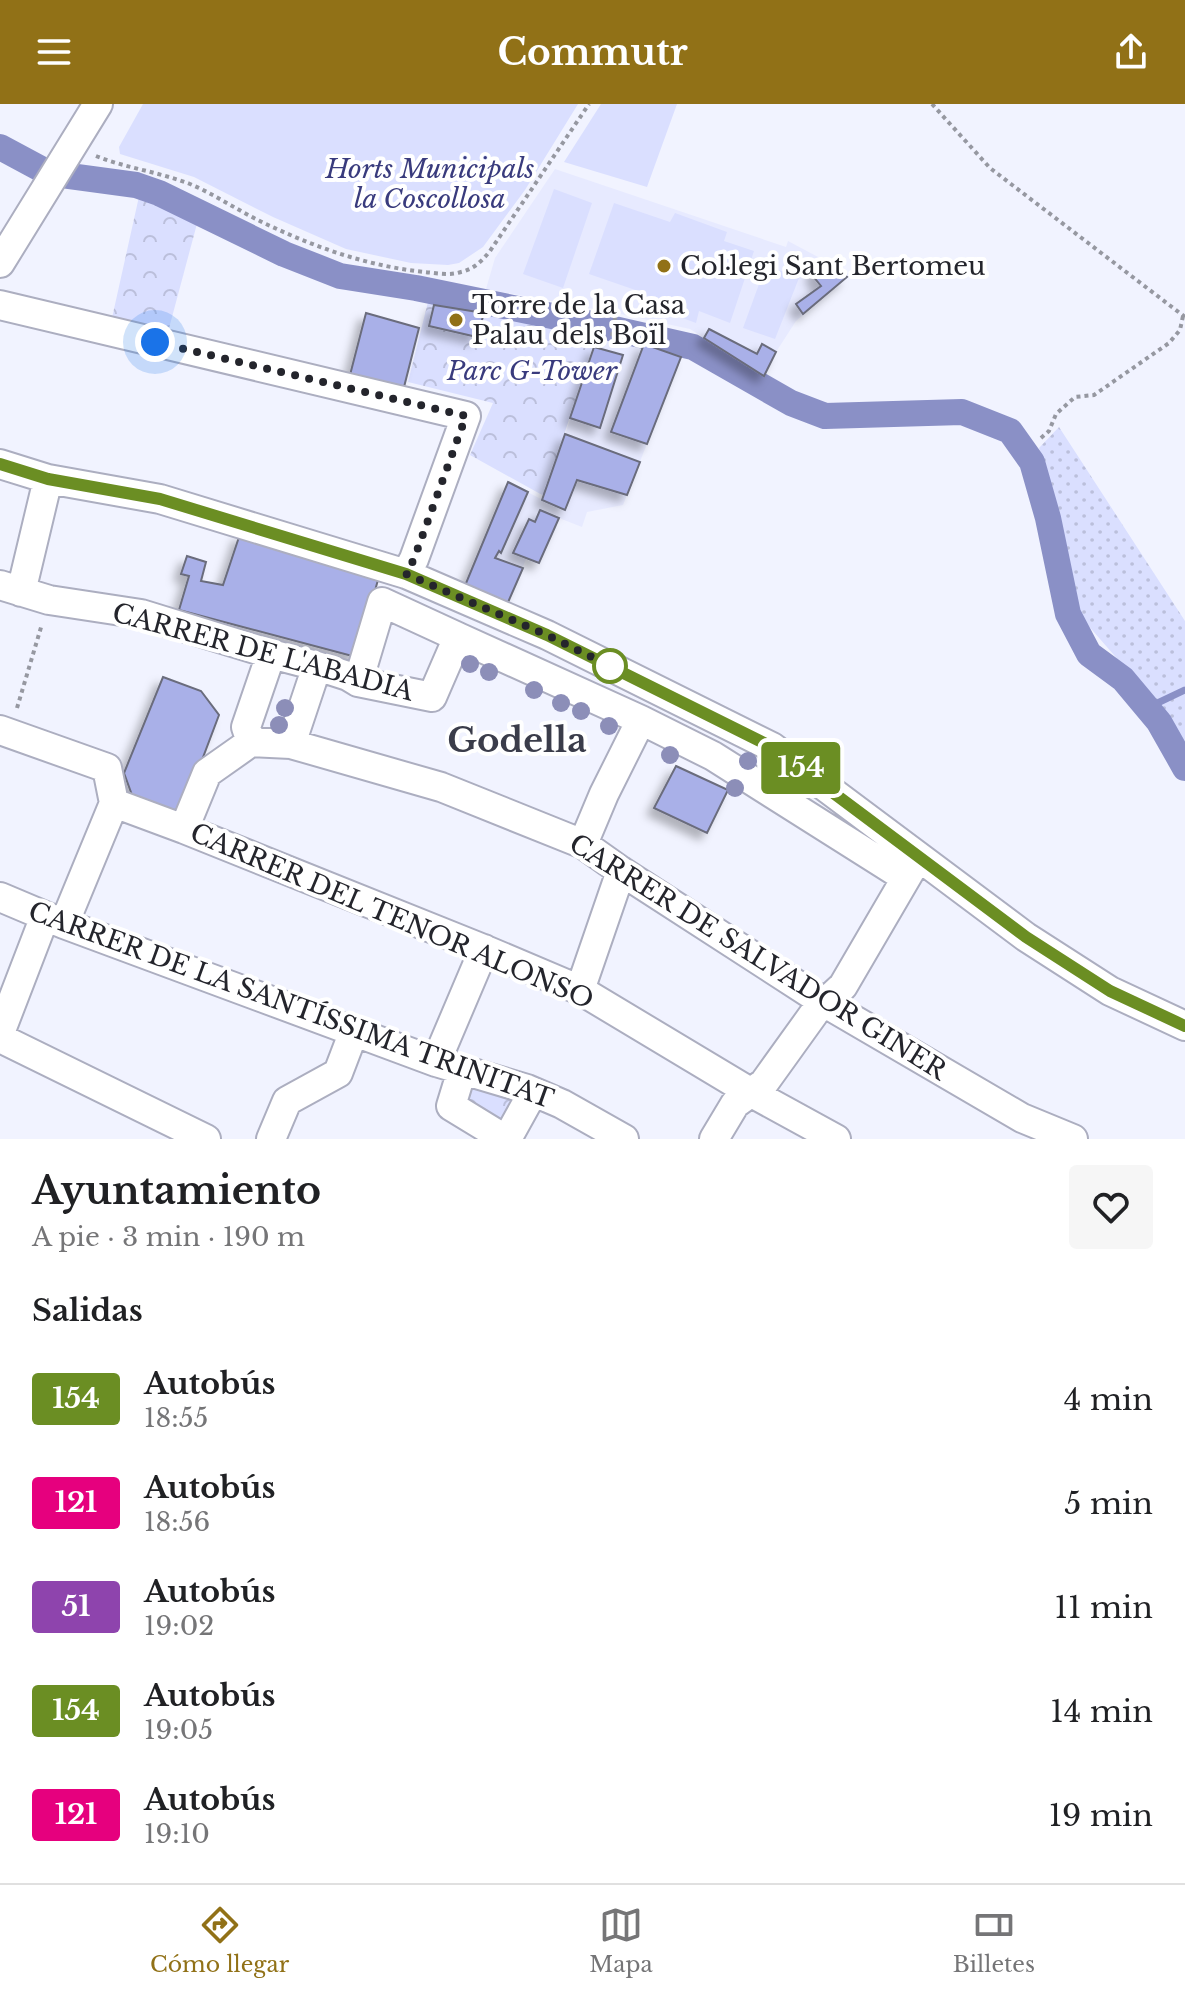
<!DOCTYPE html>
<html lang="es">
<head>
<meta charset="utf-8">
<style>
  body { margin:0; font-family:"Libre Baskerville",serif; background:#f6f6f6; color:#202124; height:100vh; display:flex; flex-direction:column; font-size:30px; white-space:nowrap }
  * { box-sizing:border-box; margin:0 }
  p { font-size:26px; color:#757577 }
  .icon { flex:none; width:44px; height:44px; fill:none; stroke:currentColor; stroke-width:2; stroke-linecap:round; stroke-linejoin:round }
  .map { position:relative; height:1035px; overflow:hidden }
  .side { display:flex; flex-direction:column; background:#fff; flex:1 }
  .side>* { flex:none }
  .badge { padding:0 16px; border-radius:6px; font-size:28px; line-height:52px }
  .you { position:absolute; width:40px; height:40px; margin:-20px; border:6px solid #fff; border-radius:50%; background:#1a73e8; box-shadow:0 0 0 12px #1a73e833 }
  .map>.badge { position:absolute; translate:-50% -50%; box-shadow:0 0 0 4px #fff }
  h2 { padding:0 32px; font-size:30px; line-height:72px }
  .round { display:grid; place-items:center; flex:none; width:84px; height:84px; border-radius:8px; background:#f6f6f6 }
  .head { display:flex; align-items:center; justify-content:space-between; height:136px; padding:0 32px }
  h1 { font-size:38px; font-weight:700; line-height:60px }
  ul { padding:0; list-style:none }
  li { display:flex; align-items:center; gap:24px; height:104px; padding:0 32px }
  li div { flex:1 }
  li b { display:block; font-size:30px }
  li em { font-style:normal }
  li .badge { min-width:88px; font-weight:700; text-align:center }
  header { display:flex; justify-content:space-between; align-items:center; height:104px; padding:0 32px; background:#917117; color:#fff; font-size:36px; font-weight:700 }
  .menu { display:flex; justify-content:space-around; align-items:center; height:112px; border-top:2px solid #e0e0e0; background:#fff; font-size:22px; color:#757577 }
  .menu a { display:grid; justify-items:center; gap:4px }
  .menu .active { color:#917117 }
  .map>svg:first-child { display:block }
  .built { fill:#e7eaff }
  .grass { fill:url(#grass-dots) }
  .park { fill:url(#park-crowns) }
  .garden { fill:#dadfff }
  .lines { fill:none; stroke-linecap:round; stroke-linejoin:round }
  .stream { stroke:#8a90c6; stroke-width:7 }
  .canal { stroke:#8a90c6; stroke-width:26 }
  .building { fill:#a9b0e8; stroke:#6a6c7c; stroke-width:2; filter:url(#shadow) }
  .minor-casing { stroke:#acaec0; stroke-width:32 }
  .path { stroke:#9698a1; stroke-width:4; stroke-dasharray:4 4; stroke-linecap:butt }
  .minor { stroke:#fff; stroke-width:28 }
  .tree { fill:#8c8eb8 }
  .line-casing { stroke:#fff; stroke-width:18 }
  .line { stroke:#6b8e23; stroke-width:12 }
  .walk { stroke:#24252c; stroke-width:8; stroke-dasharray:0 14.4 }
  .poi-dot { fill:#917117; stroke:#fff; stroke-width:3 }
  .stop-dot { fill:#fff; stroke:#6b8e23; stroke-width:4 }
  .labels { text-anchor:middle; stroke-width:8; stroke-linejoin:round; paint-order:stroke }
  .park-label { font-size:26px; font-style:italic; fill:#393b7d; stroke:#fff }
  .poi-label { font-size:26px; fill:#24252c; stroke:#fff; text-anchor:start }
  .street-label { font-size:26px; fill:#24252c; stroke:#fff }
  .district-label { font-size:34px; font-weight:bold; fill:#3a3c4a; stroke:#fff }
</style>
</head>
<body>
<header><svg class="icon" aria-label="menu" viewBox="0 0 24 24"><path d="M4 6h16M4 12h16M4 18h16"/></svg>Commutr<svg class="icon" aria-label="share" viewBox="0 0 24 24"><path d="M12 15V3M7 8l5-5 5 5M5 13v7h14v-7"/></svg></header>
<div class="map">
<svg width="1185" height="1035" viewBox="0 0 1185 1035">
  <defs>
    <pattern id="grass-dots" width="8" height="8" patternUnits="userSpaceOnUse" patternTransform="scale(2)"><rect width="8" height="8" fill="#dadfff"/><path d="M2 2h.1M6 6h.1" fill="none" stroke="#bbbfdb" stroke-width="1.8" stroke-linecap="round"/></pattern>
    <pattern id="park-crowns" width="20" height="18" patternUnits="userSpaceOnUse" patternTransform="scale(2)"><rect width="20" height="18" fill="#dadfff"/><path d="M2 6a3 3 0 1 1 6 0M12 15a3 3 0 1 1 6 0" fill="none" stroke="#bbbfdb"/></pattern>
    <filter id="shadow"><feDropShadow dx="-7" dy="7" stdDeviation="4" flood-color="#0004"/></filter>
  </defs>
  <rect width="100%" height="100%" fill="#f1f3ff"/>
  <path class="built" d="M555 65 786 143 788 137 850 170 796 217 776 248 764 272 690 225 616 209 486 185 495 154Z
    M599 229 644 240 681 253 623 401 587 408 582 423 559 414 539 459 526 455 506 503 464 484 508 378 543 396Z"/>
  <path class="grass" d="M1059 323 1185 517V585L1155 598 1086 519 1074 498 1066 469 1063 432 1056 403 1039 344Z
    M1185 588V638L1159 600Z"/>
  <path class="park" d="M140 88 198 116 168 228 112 214Z
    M428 198 598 227 544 392 470 351 493 299 408 278Z
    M467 972 535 993 511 1034 455 997Z"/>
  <path class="garden" d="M143 0H578L525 86 483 143 459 159 448 161 411 159 346 145 273 113 194 73 120 50 119 43Z
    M601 0H677L647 83 564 58Z
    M554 85 592 99 563 184 523 170Z
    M614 99 670 118 675 109 727 128 724 137 754 147 730 219 699 207 696 219 642 199 644 189 589 170Z
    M766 161 799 174 775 235 743 224Z"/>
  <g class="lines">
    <path class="stream" d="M1147 604 1185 586"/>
    <path class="canal" d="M0 43 41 65
      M62 71 136 81 159 89 284 150 340 172 416 184 601 222 693 243 791 299 825 312 962 308 1010 327 1032 358 1048 414 1068 510 1089 550 1123 575 1159 618 1185 664"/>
  </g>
  <path class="building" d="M819 157 847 173 803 210 796 200 821 182 813 172Z
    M434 201 484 209 477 233 429 222Z
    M366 209 419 224 404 283 350 271Z
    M709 225 757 250 762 240 776 248 764 272 704 234Z
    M644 240 681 253 647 340 611 328Z
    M594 243 623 251 600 324 570 314Z
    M565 330 640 358 627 391 577 376 565 406 542 396Z
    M508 378 528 388 501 449 499 447 495 454 523 464 506 503 464 484Z
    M540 406 559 414 539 459 513 449 529 415 535 418Z
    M240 430 378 476 356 553 179 506 189 472 181 470 187 452 206 458 201 477 223 481Z
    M163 573 201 587 219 611 182 709 132 691 124 669Z
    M676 662 728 686 707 729 654 704Z"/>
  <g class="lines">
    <g class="minor-casing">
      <path id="minor" d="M0 159 98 0
        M0 201 466 312 414 455 406 470
        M0 360 48 375 160 395 406 470 547 531 772 643 1026 833 1110 887 1185 922
        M0 481 49 496 141 510 271 550 317 562 348 572 358 578 432 593 458 533 382 498 358 578
        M21 488 48 375
        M458 533 641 616 713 652 906 774
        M0 626 107 664 114 699 184 725 481 844 580 886 750 988 836 1035
        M251 638 291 640 441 683 583 740 621 767 825 899 1022 1014 1073 1035
        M251 638 246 623 271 550
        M291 640 317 562
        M184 725 207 669 251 638
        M583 740 604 690 641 616
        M0 793 64 820 436 958 527 985 562 1000 624 1035
        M64 820 114 699
        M580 886 621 767
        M0 929 45 812
        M0 934 206 1035
        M436 958 484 845
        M462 966 451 1002 505 1035
        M271 1035 287 997 338 969 354 927
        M507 1035 533 988
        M714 1035 735 1000 764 979 815 908 843 882 916 757"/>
    </g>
    <path class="path" d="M932 0 990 64 1185 213
      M96 52C126 64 159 68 190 80 216 91 240 108 266 120 317 144 368 162 424 168 436 169 449 172 461 168 474 165 482 157 490 147L589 0
      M612 232 616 209
      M1041 334 1049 327 1056 310 1075 293 1094 291 1169 239 1180 226 1183 212
      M17 604 42 520"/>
    <use href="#minor" class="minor"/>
  </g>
  <g class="tree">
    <circle cx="470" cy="560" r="9"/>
    <circle cx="489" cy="568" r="9"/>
    <circle cx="534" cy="586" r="9"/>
    <circle cx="561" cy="599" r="9"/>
    <circle cx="285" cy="604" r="9"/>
    <circle cx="581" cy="607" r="9"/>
    <circle cx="279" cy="621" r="9"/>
    <circle cx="609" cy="622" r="9"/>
    <circle cx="670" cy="651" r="9"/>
    <circle cx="748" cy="657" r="9"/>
    <circle cx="735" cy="684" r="9"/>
  </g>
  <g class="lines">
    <g class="line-casing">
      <path id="line" d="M0 360 48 375 160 395 406 470 547 531 772 643 1026 833 1110 887 1185 922"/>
    </g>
    <use href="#line" class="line"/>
    <path class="walk" d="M155 238 466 312 414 455 406 470 547 531 610 562"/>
  </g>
  <g class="poi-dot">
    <circle cx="664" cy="162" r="8"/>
    <circle cx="456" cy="216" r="8"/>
  </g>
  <circle class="stop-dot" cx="610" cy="562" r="16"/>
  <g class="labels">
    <g class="park-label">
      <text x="430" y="74">Horts Municipals<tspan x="430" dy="30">la Coscollosa</tspan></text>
      <text x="532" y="276">Parc G-Tower</text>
    </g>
    <g class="poi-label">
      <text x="680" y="171">Col·legi Sant Bertomeu</text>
      <text x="472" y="210">Torre de la Casa<tspan x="472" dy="30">Palau dels Boïl</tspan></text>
    </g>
    <g class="street-label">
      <text transform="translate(263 548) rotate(15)" y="9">CARRER DE L'ABADIA</text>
      <text transform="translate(392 812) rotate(23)" y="9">CARRER DEL TENOR ALONSO</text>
      <text transform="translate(758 853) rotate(32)" y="9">CARRER DE SALVADOR GINER</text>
      <text transform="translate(291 901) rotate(20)" y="9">CARRER DE LA SANTÍSSIMA TRINITAT</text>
    </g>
    <g class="district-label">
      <text x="517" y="648">Godella</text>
    </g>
  </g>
</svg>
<div class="you" style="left:155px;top:238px"></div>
<b class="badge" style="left:801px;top:664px;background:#6b8e23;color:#fff">154</b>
</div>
<section class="side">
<div class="head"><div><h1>Ayuntamiento</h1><p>A pie · 3 min · 190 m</p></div><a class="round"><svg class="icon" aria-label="heart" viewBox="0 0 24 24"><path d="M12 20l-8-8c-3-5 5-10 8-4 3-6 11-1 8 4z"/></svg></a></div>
<h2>Salidas</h2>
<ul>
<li><span class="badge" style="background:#6b8e23;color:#fff">154</span><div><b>Autobús</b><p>18:55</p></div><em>4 min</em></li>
<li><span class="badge" style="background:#e6007e;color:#fff">121</span><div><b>Autobús</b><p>18:56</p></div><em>5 min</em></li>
<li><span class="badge" style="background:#8e44ad;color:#fff">51</span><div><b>Autobús</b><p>19:02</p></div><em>11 min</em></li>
<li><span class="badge" style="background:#6b8e23;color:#fff">154</span><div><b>Autobús</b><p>19:05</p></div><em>14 min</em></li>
<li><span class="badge" style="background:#e6007e;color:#fff">121</span><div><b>Autobús</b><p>19:10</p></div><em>19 min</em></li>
</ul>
</section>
<nav class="menu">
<a class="active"><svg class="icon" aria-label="directions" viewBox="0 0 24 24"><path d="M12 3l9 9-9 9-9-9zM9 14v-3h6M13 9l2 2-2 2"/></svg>Cómo llegar</a>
<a><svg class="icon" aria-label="map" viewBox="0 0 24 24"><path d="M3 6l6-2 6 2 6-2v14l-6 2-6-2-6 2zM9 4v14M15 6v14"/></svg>Mapa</a>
<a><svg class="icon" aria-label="tickets" viewBox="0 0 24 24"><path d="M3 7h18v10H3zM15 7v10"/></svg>Billetes</a>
</nav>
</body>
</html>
